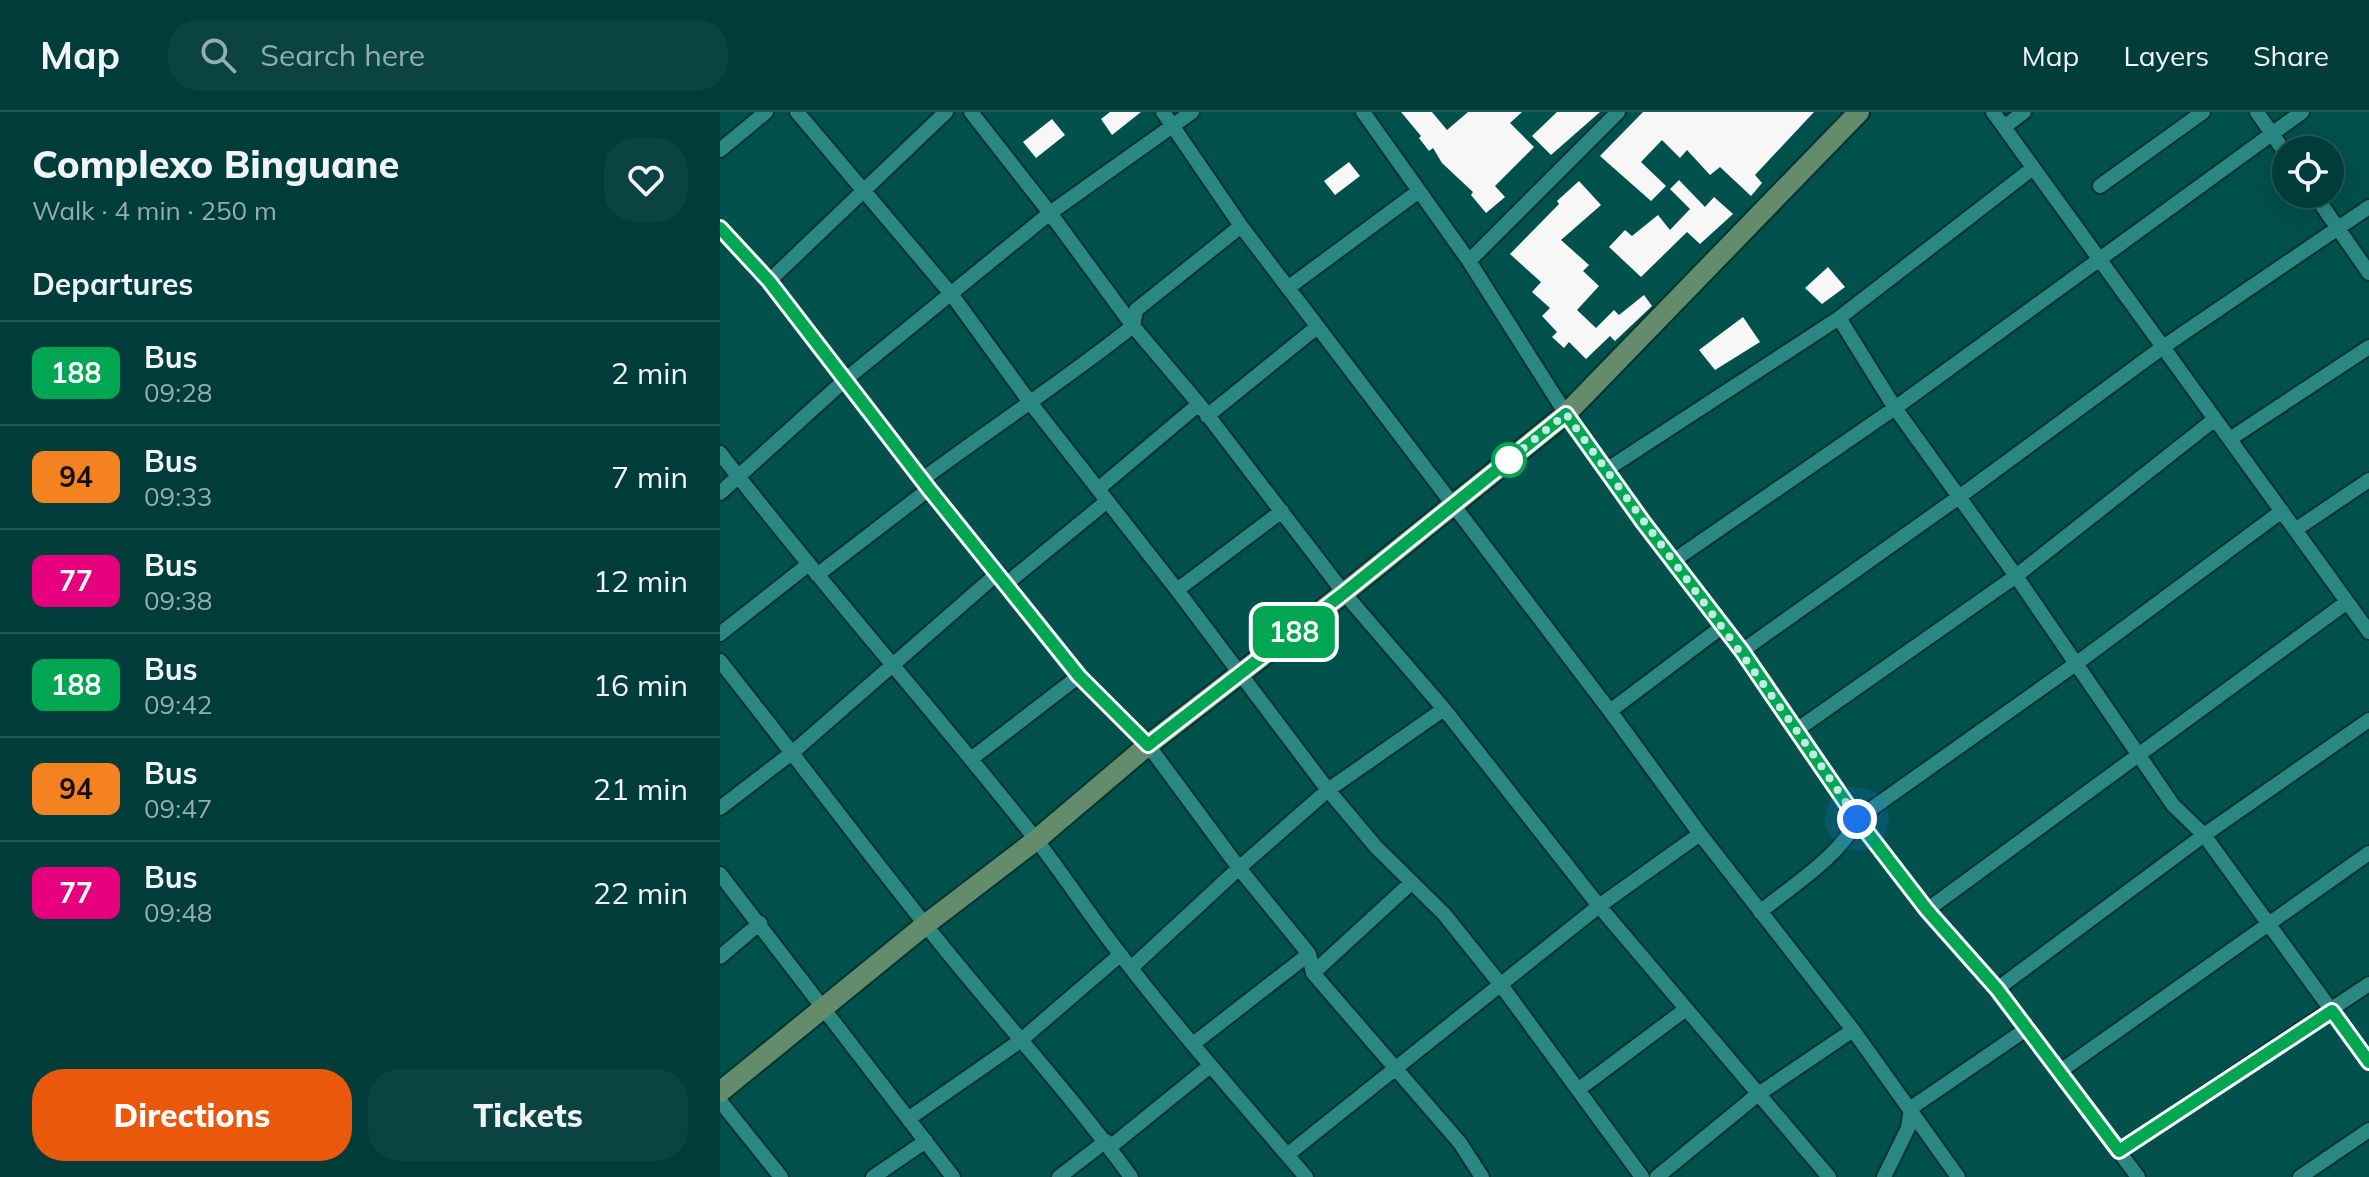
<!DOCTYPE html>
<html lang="en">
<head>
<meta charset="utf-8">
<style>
  body { margin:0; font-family:Mulish,sans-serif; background:#0a4341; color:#f1f3f6; height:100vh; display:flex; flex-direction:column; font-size:30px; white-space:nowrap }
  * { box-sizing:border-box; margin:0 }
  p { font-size:26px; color:#95adae }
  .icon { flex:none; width:44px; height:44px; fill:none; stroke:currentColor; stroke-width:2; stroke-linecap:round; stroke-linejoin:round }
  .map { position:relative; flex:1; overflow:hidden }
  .panel { display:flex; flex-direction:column; background:#003c39; width:720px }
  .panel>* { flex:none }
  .badge { padding:0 16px; border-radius:12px; font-size:28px; line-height:52px }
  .buttons { position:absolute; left:1552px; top:24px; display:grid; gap:16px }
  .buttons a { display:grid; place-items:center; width:72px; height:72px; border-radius:50%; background:#003c39; box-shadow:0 8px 32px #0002,0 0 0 2px #225653; font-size:40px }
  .you { position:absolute; width:40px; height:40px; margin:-20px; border:6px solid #fff; border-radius:50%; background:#1a73e8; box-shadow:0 0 0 12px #1a73e833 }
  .map>.badge { position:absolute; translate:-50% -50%; box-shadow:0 0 0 4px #fff }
  h2 { padding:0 32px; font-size:30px; line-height:72px }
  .round { display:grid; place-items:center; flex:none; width:84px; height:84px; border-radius:32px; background:#0a4341 }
  .head { display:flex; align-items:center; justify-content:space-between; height:136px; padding:0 32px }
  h1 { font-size:38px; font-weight:800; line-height:60px }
  .button { display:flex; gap:16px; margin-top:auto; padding:16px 32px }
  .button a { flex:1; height:92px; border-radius:32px; background:#ea580c; color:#fff; font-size:32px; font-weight:800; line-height:92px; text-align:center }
  .button a+a { background:#0a4341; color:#f1f3f6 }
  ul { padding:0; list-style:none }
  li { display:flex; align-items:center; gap:24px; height:104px; padding:0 32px; border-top:2px solid #225653 }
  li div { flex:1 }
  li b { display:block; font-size:30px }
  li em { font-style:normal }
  li .badge { min-width:88px; font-weight:700; text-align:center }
  header { display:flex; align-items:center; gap:48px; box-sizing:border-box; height:112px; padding:0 40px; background:#003c39; border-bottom:2px solid #225653 }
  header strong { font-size:38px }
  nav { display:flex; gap:44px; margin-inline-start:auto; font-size:28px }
  .search { width:560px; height:72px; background:#0a4341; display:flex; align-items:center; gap:20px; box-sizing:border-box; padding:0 28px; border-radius:32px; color:#95adae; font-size:30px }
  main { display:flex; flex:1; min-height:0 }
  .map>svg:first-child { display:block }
  .building { fill:#f7f7f7 }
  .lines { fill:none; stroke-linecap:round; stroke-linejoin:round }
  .street-casing { stroke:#003330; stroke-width:18 }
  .secondary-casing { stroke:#003330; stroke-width:24 }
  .street { stroke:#2a8782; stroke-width:14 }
  .secondary { stroke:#628c6b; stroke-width:20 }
  .line-casing { stroke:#fff; stroke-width:18 }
  .line { stroke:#00a651; stroke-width:12 }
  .walk { stroke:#c2eae7; stroke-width:8; stroke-dasharray:0 14.4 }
  .stop-dot { fill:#fff; stroke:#00a651; stroke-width:4 }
</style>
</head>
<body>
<header>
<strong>Map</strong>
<div class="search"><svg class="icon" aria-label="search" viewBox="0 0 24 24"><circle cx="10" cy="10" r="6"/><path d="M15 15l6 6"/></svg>Search here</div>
<nav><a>Map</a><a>Layers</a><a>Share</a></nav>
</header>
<main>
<section class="panel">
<div class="head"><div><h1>Complexo Binguane</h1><p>Walk · 4 min · 250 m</p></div><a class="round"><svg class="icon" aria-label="heart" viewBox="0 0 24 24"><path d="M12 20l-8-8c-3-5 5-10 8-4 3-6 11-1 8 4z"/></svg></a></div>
<h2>Departures</h2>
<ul>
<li><span class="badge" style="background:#00a651;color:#fff">188</span><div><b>Bus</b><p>09:28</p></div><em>2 min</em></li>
<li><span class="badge" style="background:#f58220;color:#111">94</span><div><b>Bus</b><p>09:33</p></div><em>7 min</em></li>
<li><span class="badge" style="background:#e6007e;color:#fff">77</span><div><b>Bus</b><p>09:38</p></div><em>12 min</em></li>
<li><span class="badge" style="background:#00a651;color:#fff">188</span><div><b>Bus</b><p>09:42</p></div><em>16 min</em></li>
<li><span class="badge" style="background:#f58220;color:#111">94</span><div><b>Bus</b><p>09:47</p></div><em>21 min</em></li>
<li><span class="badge" style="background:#e6007e;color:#fff">77</span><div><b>Bus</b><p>09:48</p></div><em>22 min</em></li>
</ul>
<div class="button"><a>Directions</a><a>Tickets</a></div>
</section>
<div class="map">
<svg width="1649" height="1065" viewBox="0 0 1649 1065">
  <rect width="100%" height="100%" fill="#00504c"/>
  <path class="building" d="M390 0H421L392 23 381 7Z
    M681 0H712L727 18 748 0H802L790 11 814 35 775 74 785 85 766 101 751 83 753 80 722 51 713 36 709 39 699 26 701 24Z
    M837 0H880L831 43 812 24Z
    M923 0H1094L1035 63 1042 71 1031 84 1000 55 990 63 967 38 960 46 942 28 921 50 946 74 931 89 880 44Z
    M332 7 345 23 316 46 303 30Z
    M629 50 640 64 615 83 604 69Z
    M959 68 985 95 994 85 1013 102 980 132 967 120 921 165 889 135 905 118 912 124 938 103 950 118 970 97 950 77Z
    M859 69 881 93 841 128 869 153 863 159 879 174 857 198 876 216 894 198 899 203 924 183 932 194 895 229 890 224 866 247 849 230 844 236 832 225 837 220 822 204 830 196 812 180 821 170 790 142 839 92 837 89Z
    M1108 155 1125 175 1102 192 1085 176Z
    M1023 205 1040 230 995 258 979 238Z"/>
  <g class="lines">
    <g class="street-casing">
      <path id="street" d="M77 0 232 183 309 289 457 478 608 678 656 735 724 802 781 873 922 1065
        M251 0 330 101 413 214 479 292 624 481 724 597 879 794 1109 1065
        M443 0 521 114 890 599 980 722 1133 918 1238 1065
        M643 0 749 149 846 302 923 410 1022 539 1137 707 1207 798 1277 877 1418 1065
        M1273 0 1649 520
        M1537 0 1566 42
        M1284 15 1304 0
        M0 38 46 0
        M1380 74 1483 0
        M1594 82 1649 161
        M0 116 49 169 209 377 359 564 428 633 519 756 589 842 593 861 740 1031 762 1065
        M749 149 898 0
        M49 169 226 0
        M569 175 699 79
        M1119 206 1175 296 1296 464 1453 693 1484 723 1649 950
        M487 304 597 215
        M1510 327 1649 235
        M0 341C101 472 211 595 314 725 344 763 370 804 400 842 459 919 523 991 586 1065
        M886 358 1119 206 1313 56
        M203 367C273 315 345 268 413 214L416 198 521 114
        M378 377 479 292
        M0 381 126 267 330 101 472 0
        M1575 418 1649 368
        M953 449 1175 296 1582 0
        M97 463 209 377
        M286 472 386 390
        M457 478 562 399
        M0 522 89 452
        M1022 539 1239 385 1443 235 1649 95
        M0 549C74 642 145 738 220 831 283 909 352 984 411 1065
        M890 599 1003 514
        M1078 617 1296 464 1495 307
        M251 647 359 564
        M0 696 73 640 278 461
        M0 762 233 1065
        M1207 798 1627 490
        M1040 800C1069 776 1123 742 1137 707L1357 551 1562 399
        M0 845 40 811
        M411 856 519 756 608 678 724 597
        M593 861 691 771
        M1277 877 1484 723 1649 608
        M473 932 589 842
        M1339 960 1649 741
        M859 977 966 897
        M0 989 61 1065
        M188 1007 300 929 400 843
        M390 1035 490 954
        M1399 1039 1649 872
        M567 1043 879 794 980 722
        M153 1065 206 1029
        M339 1065 386 1029
        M937 1065 1037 983 1133 918
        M1164 1065 1188 1016 1191 996 1308 916
        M1580 1065 1649 1018"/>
    </g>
    <g class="secondary-casing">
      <path id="secondary" d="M0 980 205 813 316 728 428 633 624 481 846 302 1139 0"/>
    </g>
    <use href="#street" class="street"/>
    <use href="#secondary" class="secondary"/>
  </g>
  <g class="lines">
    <g class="line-casing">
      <path id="line" d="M0 116 49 169 209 377 359 564 428 633 624 481 846 302 923 410 1022 539 1137 707 1207 798 1277 877 1399 1039 1612 899 1649 950"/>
    </g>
    <use href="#line" class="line"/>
    <path class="walk" d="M789 348 785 351 846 302C942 437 1045 568 1137 707"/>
  </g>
  <circle class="stop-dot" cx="789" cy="348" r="16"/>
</svg>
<div class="buttons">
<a><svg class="icon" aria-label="locate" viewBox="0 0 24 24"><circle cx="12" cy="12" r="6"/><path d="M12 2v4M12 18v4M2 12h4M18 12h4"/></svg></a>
</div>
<div class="you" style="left:1137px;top:707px"></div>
<b class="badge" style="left:574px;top:520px;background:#00a651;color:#fff">188</b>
</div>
</main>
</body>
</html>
